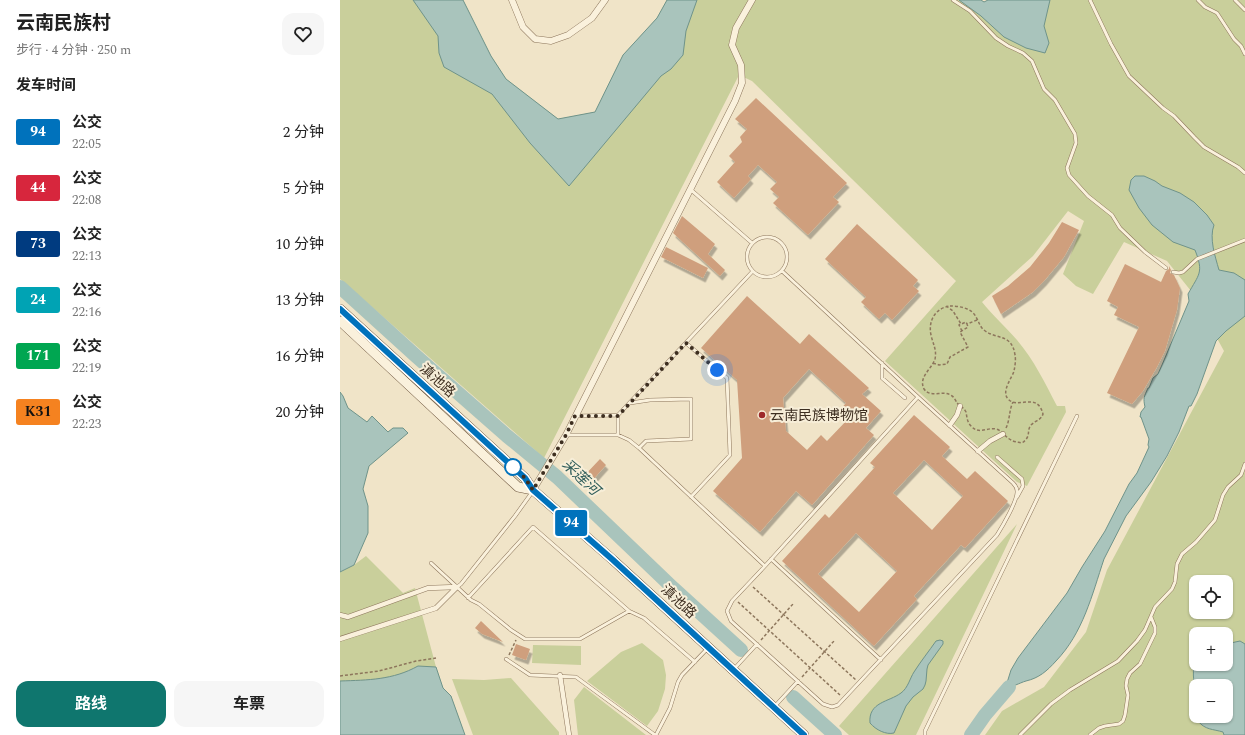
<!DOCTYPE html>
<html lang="zh">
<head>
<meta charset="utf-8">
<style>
  body { margin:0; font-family:Spectral,"Noto Sans SC",serif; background:#f6f6f6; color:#222; height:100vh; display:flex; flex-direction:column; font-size:15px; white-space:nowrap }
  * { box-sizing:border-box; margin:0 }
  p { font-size:13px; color:#767676 }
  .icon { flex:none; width:22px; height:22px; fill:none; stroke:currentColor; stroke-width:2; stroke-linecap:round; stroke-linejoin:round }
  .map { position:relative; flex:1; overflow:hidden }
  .drawer { display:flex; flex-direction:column; background:#fff; width:340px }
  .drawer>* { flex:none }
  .badge { padding:0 8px; border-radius:3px; font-size:14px; line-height:26px }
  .buttons { position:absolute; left:849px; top:575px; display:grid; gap:8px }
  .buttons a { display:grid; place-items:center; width:44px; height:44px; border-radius:8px; background:#fff; box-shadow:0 1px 3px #0004; font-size:20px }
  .you { position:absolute; width:20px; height:20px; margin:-10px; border:3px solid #fff; border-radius:50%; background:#1a73e8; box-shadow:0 0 0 6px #1a73e833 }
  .map>.badge { position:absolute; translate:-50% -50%; box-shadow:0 0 0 2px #fff }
  h2 { padding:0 16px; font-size:15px; line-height:36px }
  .round { display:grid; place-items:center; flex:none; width:42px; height:42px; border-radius:12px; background:#f6f6f6 }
  .head { display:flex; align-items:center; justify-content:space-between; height:68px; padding:0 16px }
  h1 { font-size:19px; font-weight:700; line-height:30px }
  .button { display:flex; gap:8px; margin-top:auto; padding:8px 16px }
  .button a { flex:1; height:46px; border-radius:12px; background:#0f766e; color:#fff; font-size:16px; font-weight:700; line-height:46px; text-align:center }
  .button a+a { background:#f6f6f6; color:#222 }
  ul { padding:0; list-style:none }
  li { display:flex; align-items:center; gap:12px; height:56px; padding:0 16px }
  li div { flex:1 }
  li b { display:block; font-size:15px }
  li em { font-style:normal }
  li .badge { min-width:44px; font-weight:700; text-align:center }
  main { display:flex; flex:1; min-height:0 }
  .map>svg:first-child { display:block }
  .green { fill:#c9cf9b; fill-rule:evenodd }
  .water { fill:#a9c4bc; stroke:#6f938a }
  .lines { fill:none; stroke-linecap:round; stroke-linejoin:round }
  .river { stroke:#a9c4bc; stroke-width:14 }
  .building { fill:#cf9f7d; fill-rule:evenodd; filter:url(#shadow) }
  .service-casing { stroke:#8d765c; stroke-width:4 }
  .pedestrian-casing { stroke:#8d765c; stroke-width:5.5 }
  .minor-casing { stroke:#8d765c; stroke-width:7 }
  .secondary-casing { stroke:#6f573f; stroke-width:10 }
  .path { stroke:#8d765c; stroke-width:1.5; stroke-dasharray:3 2; stroke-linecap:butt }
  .service { stroke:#faf1dc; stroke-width:3 }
  .pedestrian { stroke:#faf1dc; stroke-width:4.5 }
  .minor { stroke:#faf1dc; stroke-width:6 }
  .secondary { stroke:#faf1dc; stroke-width:9 }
  .line-casing { stroke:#fff; stroke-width:9 }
  .line { stroke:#0072bc; stroke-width:6 }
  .walk { stroke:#3d2e20; stroke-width:4; stroke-dasharray:0 7.2 }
  .poi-dot { fill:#9e2a2b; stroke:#f7eed8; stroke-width:1.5 }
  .stop-dot { fill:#fff; stroke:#0072bc; stroke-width:2 }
  .labels { text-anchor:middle; stroke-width:4; stroke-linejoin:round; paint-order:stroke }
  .street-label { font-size:14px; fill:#3d2e20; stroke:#f7eed8 }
  .poi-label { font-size:14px; fill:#3d2e20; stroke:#f7eed8; text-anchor:start }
  .water-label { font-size:15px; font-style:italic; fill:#2f5d5a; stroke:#f7eed8 }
</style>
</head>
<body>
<main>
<section class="drawer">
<div class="head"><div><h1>云南民族村</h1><p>步行 · 4 分钟 · 250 m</p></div><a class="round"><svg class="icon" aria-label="heart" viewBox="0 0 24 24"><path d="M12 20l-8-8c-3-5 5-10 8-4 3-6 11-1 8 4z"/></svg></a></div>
<h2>发车时间</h2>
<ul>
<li><span class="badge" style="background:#0072bc;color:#fff">94</span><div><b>公交</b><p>22:05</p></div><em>2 分钟</em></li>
<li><span class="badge" style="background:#d7263d;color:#fff">44</span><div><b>公交</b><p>22:08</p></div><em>5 分钟</em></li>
<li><span class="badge" style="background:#003b80;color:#fff">73</span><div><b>公交</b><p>22:13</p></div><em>10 分钟</em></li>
<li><span class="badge" style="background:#00a3b4;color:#fff">24</span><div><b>公交</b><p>22:16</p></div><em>13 分钟</em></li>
<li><span class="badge" style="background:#00a651;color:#fff">171</span><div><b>公交</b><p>22:19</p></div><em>16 分钟</em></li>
<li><span class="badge" style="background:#f58220;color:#111">K31</span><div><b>公交</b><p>22:23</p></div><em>20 分钟</em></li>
</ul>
<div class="button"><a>路线</a><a>车票</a></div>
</section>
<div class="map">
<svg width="905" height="735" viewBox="0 0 905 735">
  <defs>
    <filter id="shadow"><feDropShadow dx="2.5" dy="4.5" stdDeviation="0" flood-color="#0004"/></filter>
  </defs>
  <rect width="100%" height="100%" fill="#f0e4c8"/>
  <path class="green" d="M0 0H123L151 56 166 79 218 119 255 112 283 55 317 18 327 0H641L644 2 648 0H905V735H645L662 711 704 687 746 632 767 570 884 351 851 291 827 261 784 242 753 294 736 286 723 274 744 221 728 211 693 256 642 302C652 315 666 327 677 340 694 360 705 383 717 406H725L726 412 687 486 677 482 545 361 616 281 412 81 399 75 204 458 0 279ZM856 582H886V612H856ZM856 634H886V664H856ZM856 686H886V716H856Z
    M677 524 576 735H509L499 726Z
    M26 556 63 593 75 588 96 667 103 688 111 696 125 735H0V572L14 565Z
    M302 643 323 660 326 675 325 689 318 711 307 726 247 681 281 652Z
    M193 645 241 646V665L192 663Z
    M171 678 219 732V735H133L112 679 144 680Z
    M244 687 306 735H238L234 700Z"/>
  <path class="water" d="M73 0H123L151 56 166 79 218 119 255 112 283 55 317 18 327 0H357L346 31 343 55 331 69 321 76 229 186 190 143 152 94 104 67 99 53 98 36Z
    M619 0H641L644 2 648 0H710L704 26 709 43 705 53 686 48 664 37 641 16Z
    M795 176H804L815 181 822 186 840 193 854 202 867 215 874 225C869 238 875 256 879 270L894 273 905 280V316L886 331 876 341 857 394 851 406H849L839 432 827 456 811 482 786 516 764 559C752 595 743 633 716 661 707 671 699 678 686 681 679 683 672 688 666 686L671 670 678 658 727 593 742 567 765 531 789 484 797 473 809 447 808 445 809 439 801 417H800L801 412 805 407C803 398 804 397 808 388H809L813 378 818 374 822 365 849 301 848 294C859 274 864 273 855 250L833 242 812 225 799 208 789 190 791 180Z
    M0 392 3 396 8 408 27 422 32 416 48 432 53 428H63L68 433 29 466 23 489 28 506V533L14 565 0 572Z
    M600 640 603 641V644L588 665 587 669 586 681 585 685 583 689 573 697 566 706 554 733C546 735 536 730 530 723 528 702 549 702 561 693 568 688 570 678 574 672 581 661 589 651 596 641Z
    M900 641 905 644V735H884L883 732C873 729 865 730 858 721V716H886V686H856V690C853 680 852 670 856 660V664H886V644Z
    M78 666 96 667 103 688 111 696 125 735H0V681C28 680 53 680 78 666Z"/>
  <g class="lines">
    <path class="river" d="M0 287 76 356 167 436 217 477 333 588 401 650
      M453 697 495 735
      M631 735 645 715 669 687"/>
  </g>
  <path class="building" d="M416 98 507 183 493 197 499 202 468 235 433 203 439 197 430 189 437 182 418 165 408 176 411 179 394 198 377 182 395 162 389 156 402 142 400 137 407 129 395 119Z
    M342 216 375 244 368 254 385 270 380 276 333 233Z
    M722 222 739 230 724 257 704 281 693 292 661 314 652 296 668 286 690 267 709 243Z
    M517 224 578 280 573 286 579 291 552 320 545 313 539 319 521 302 526 297 485 259Z
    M326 247 368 268 363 278 321 257Z
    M785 264 821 282 826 271 829 269V266L831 270 830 273 834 275 840 288 837 310 825 351 817 367 803 391 792 404 767 393 799 327 774 315 778 307 767 301Z
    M407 296 460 344 469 334 529 388 522 394 541 411 526 428 534 435 472 505 456 491 420 532 373 491 402 458 397 380 361 348ZM469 369 506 403 499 411 508 419 487 441 481 435 467 450 446 431 443 398Z
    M574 415 610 447 602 456 627 479 635 471 668 501 625 548 621 545 574 596 577 599 534 646 442 561 485 514 489 518 535 467 530 463ZM584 460 623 496 592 530 553 493ZM516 533 557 571 519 612 478 574Z
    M260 459 266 465 250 483 243 477Z
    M141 621 163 642 142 634 135 628Z
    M176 644 190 649 186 660 172 655Z"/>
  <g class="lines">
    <g class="service-casing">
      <path id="service" d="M613 0 630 11 656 38 668 46 683 53 692 61 704 89 715 100 735 134 736 143 727 168 729 175 748 196 772 215 780 228 805 252 826 268
        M750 0 771 44 789 76 823 108 834 116 854 137 864 147 898 167 905 173
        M858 0 865 7 877 13 894 39 901 46 905 54
        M895 0 905 10
        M350 189 412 243
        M407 257a20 20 0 1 1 40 0a20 20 0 1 1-40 0Z
        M412 272 278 415V435L289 440 299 448 425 566 578 397 442 271
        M833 272 839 273 843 272 857 259 905 240
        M346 343 387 378 390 455 351 497
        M542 363V378L565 398
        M290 403 310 400 351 399V439L306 441 299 448
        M236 416 278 415
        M226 435H278
        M657 457 682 479 683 486 677 497
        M431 559 541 660
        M91 563 131 600 139 604 171 630 185 639H240L289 611 304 618 355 662
        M425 566 392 601 387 611 391 621 483 704 492 707 498 705 657 535C662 527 678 500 677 491 677 488 675 485 673 483L578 397
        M117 587 121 584 175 516 193 491
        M128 598 193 527 289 611
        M166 659 190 675 236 677 315 735
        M394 669 417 644
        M435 706 458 681
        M316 735 330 708 338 682 342 675 367 649
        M585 735V731L737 416
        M680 735 711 704 730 690 778 661 797 641 805 630 815 607 832 589 835 582 837 564 842 554 856 542 875 520 883 495 888 487 901 475 905 464
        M750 735 759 728 765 726 779 724 783 721 785 715 788 695 786 686 787 679 790 673 800 664 815 633V627L811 617"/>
    </g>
    <g class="pedestrian-casing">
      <path id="pedestrian" d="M610 425 617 415 620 406
        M638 451 650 441 663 434
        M0 615 8 617 88 588 117 587
        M0 639 96 608 117 587
        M220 675 229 735"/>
    </g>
    <g class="minor-casing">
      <path id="minor" d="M172 0 183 27 195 39 211 41 228 35 252 18 265 0
        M193 490 226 435 395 101 402 83 401 65 392 45 396 28 412 0"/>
    </g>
    <g class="secondary-casing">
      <path id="secondary" d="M0 309 185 478 193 490 273 560 464 735
        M0 321 178 487 193 490"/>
    </g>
    <path class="path" d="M606 306 613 311 621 324
      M610 306C619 306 632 308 636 317 639 322 640 327 644 330 656 340 672 333 675 355 676 360 675 366 674 371 672 378 661 391 668 399 678 410 697 391 703 414 701 420 695 421 691 425 686 431 692 436 682 443 678 442 674 442 671 440 665 437 663 431 656 429 647 427 639 435 631 426 627 422 627 417 626 412 624 408 620 406 617 403 616 401 614 397 612 396 604 389 591 399 584 389 578 377 592 369 595 359 597 350 593 344 591 335 588 321 595 308 610 306Z
      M622 331 619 325 626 322 627 324
      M593 363 599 365 607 364 610 357 628 347 620 332 628 327 627 324 637 320
      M666 428C670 420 669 410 673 402
      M413 587 516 680
      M398 602 500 695
      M421 640 453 604
      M169 655 176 640
      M0 676 39 671 76 661 96 658
      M462 677 494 641"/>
    <use href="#service" class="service"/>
    <use href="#pedestrian" class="pedestrian"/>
    <use href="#minor" class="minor"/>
    <use href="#secondary" class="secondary"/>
  </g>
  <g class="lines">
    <g class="line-casing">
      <path id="line" d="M0 309 185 478 193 490 273 560 464 735"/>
    </g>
    <use href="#line" class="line"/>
    <path class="walk" d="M173 467 185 478 193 490 226 435 235 416H278L346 343 377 370"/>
  </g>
  <circle class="poi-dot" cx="422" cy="415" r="4"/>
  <circle class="stop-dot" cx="173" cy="467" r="8"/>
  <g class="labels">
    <g class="street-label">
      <text transform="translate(98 380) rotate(42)" y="5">滇池路</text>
      <text transform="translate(339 601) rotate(43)" y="5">滇池路</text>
    </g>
    <g class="poi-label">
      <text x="430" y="420">云南民族博物馆</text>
    </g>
    <g class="water-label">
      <text transform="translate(241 477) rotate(43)" y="5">采莲河</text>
    </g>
  </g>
</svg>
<div class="buttons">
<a><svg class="icon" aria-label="locate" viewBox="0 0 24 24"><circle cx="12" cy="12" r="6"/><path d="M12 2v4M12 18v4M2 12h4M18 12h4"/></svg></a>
<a>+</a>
<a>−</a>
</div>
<div class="you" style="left:377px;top:370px"></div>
<b class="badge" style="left:231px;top:523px;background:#0072bc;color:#fff">94</b>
</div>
</main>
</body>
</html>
